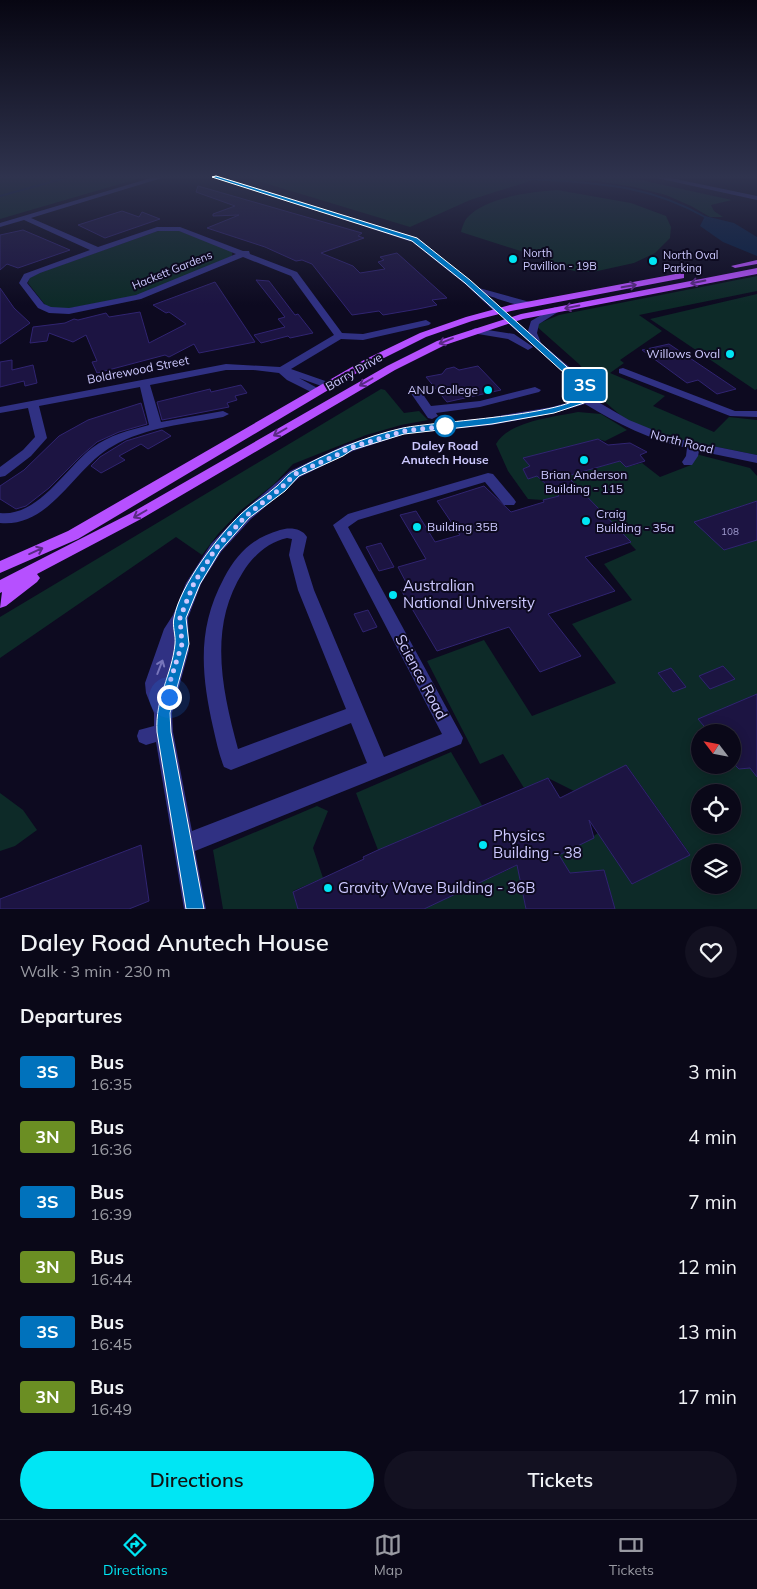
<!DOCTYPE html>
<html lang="en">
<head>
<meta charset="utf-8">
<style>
  body { margin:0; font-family:Mulish,sans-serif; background:#131121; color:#f1f3f6; height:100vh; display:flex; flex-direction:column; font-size:19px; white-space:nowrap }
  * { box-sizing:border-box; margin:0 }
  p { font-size:16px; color:#999aa2 }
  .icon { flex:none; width:28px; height:28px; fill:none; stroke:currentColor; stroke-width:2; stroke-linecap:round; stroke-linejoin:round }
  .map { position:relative; height:909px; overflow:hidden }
  .panel { display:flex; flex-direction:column; background:#0a0818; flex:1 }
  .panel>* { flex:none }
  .badge { padding:0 10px; border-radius:4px; font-size:18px; line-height:32px }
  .needle { width:32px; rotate:302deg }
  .tools { position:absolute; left:691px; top:724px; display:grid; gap:10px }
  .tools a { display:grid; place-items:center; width:50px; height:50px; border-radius:50%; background:#0a0818; box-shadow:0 2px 12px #0003,0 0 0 1px #2a2937; font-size:25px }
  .you { position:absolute; width:25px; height:25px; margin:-12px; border:4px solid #fff; border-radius:50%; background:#1a73e8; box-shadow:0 0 0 8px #1a73e833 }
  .map>.badge { position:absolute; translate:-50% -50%; box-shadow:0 0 0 2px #fff }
  h2 { padding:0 20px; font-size:19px; line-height:45px }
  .round { display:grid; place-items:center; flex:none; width:52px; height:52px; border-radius:26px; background:#131121 }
  .head { display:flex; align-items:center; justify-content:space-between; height:85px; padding:0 20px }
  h1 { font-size:24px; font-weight:600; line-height:38px }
  .cta { display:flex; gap:10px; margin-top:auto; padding:10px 20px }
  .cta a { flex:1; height:58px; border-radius:30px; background:#00e6f4; color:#111; font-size:20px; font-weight:600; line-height:58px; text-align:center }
  .cta a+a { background:#131121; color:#f1f3f6 }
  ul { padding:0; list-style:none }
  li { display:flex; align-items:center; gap:15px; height:65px; padding:0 20px }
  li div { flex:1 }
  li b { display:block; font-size:19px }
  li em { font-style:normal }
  li .badge { min-width:55px; font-weight:700; text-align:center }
  .dock { display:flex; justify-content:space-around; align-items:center; height:70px; border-top:1px solid #2a2937; background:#0a0818; font-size:14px; color:#999aa2 }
  .dock a { display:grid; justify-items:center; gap:2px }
  .dock .current { color:#00e6f4 }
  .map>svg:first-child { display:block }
  .green { fill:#0d2a28; fill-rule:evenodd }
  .water { fill:#061f43 }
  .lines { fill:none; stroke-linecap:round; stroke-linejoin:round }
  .stream { stroke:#061f43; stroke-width:2 }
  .building { fill:#1c1442; stroke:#302471 }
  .minor { fill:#303183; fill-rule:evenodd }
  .major { fill:#b650ff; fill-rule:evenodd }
  .oneway { stroke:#592a84 }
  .oneway2 { stroke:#7775bb }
  .line { fill:#0072bc; stroke:#fff }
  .walk { stroke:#cdc9ff; stroke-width:5; stroke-dasharray:0 9 }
  .poi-dot { fill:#00e6f4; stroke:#0d0a20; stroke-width:2 }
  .stop-dot { fill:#fff; stroke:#0072bc; stroke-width:2.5 }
  .labels { text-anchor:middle; stroke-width:4; stroke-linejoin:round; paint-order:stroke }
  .number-label { font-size:10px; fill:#a19cd0 }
  .far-poi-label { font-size:11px; fill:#cdc9ff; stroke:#0d0a20; text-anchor:start }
  .far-street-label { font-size:11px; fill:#cdc9ff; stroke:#0d0a20 }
  .poi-label { font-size:12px; fill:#cdc9ff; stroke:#0d0a20; text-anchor:end }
  .street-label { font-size:12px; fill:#cdc9ff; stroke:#0d0a20 }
  .stop-label { font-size:12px; font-weight:bold; fill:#cdc9ff; stroke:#0d0a20 }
  .near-poi-label { font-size:15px; fill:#cdc9ff; stroke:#0d0a20; text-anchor:start }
  .near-street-label { font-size:15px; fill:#cdc9ff; stroke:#0d0a20 }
</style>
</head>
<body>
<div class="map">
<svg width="757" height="909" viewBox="0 0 757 909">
  <rect width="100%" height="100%" fill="#0d0a20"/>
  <path class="green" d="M0 177H144L0 219Z
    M245 177H627L732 200 711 205 714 211 723 217H710L691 206 666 195 634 187 597 181 533 180 470 200 410 227Z
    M557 190 631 203 666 216 671 227 670 238 655 253 634 263 593 272H578L560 267 539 257 461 232C462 228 464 221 467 218 485 197 531 192 557 190Z
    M167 229 180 231 232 251V256L140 295 60 310 46 306 28 283 30 276 155 232Z
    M757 276V291L639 315 662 331 620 360 624 363 610 373 665 396 653 406 714 432 729 417 757 420V455L673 438 626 420 598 396 599 388 579 364 535 325 559 315Z
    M757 294V389L755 390 650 319Z
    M381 389 385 390 404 413 419 411 428 420 401 425 366 435 293 464 274 484 240 511 218 534 202 555 176 537 0 658V617Z
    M578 412 601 414 627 430 605 441 598 439 524 458 530 466 523 469 528 479 537 476 544 483 620 461 626 467 642 463 660 477 691 465 692 453 750 468 757 476V501L695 522 724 549 757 540V909H615L604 870 570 873 559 855 587 841 598 833 633 884 690 854 627 766 574 791 548 778 524 788 503 754 480 764 427 661 484 640 532 716 616 683 572 624 632 600 604 564 636 550 580 490 543 500 528 499 508 471 496 444C509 421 554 417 578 412ZM700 732H732V765H700ZM700 792H732V825H700ZM700 852H732V885H700Z
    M451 752 483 807 378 850 356 793Z
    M0 793 23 810 37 830 15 846 0 851Z
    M317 806 328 811 313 848 323 878 293 891 298 909H223L213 850Z
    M522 863 519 876 526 909H424Z"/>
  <path class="water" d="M705 216 734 223 757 237V256L723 242 700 226Z"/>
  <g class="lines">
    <path class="stream" d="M508 177C583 184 639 179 707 218
      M0 196 69 177"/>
  </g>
  <path class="building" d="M198 186 362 233 358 236 364 238 321 253 353 266 360 273 385 269 378 262 384 260 380 257 397 253 447 298 432 300 437 305 418 309 383 315 379 311 352 315 312 264 302 260 296 261 265 247 207 228 239 215 213 216V214L235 206 196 192Z
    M122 211 139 217 142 212 160 219 105 238 78 225Z
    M23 230 56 244 70 250 18 268 7 264 0 270V235Z
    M256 280 269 281 295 315 298 314 313 333 290 338 288 336 261 343 254 335 285 327 278 319 285 317Z
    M215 282 255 342 199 353 194 344 169 357 165 355 97 373 92 362 97 361 86 335 73 342 49 333 47 341 30 343 33 327 65 323 74 319 78 320 106 313 109 317 140 312 149 343 186 324 169 312 166 313 153 305Z
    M0 288 14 308 30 323 0 344Z
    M669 344 736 389 717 394 698 380 687 383 642 350Z
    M12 360V370L33 365 37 383 25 386 24 381 0 387V362Z
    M478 366 501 390 447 402 426 377 442 374 446 369 454 367 459 370Z
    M241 385 247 393 235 396 237 400 227 403 229 407 162 420 157 402 210 389 211 392Z
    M141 403 147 424 119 432 97 442 81 456 49 488 26 506 16 509 0 499V486L24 470 59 436 88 420Z
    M162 430 171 436 148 449 141 444 119 456 125 460 101 473 91 466 100 457 126 441Z
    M598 439 608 445 630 443 647 452 640 455 645 461 626 467 620 461 567 476 631 542 585 557 615 591 548 614 581 656 540 672 509 627 437 651 401 590 409 588 398 567 426 559 400 515 416 511 435 542 460 535 437 501 484 486 511 512 544 502 543 500 559 496 537 476 528 479 523 469 530 466 523 458Z
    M757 501V540L724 550 694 522Z
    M381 543 394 567 379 571 366 547Z
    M368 610 377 627 363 632 354 614Z
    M723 666 735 679 710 689 699 676Z
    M671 668 686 687 673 692 658 673Z
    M757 694V777L750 768 739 769 732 762V732H709L698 719Z
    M626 765 690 855 632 884 589 820 594 838 559 855 570 873 604 870 615 909H526L517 865 424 909H298L293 892 364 859 363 857 378 850 548 778 560 798Z
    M141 845 149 901 129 909H0V899Z"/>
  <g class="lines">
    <path class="minor" d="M154 177H165L31 218 98 247 157 227H180L243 251H249L250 254 297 272 342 333 363 334 426 320 431 323 429 325 363 340 341 339 291 369 331 383 332 385 327 388 299 378 321 390 323 392 317 395 287 380 279 373 253 370H226L150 385 161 422 223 411 229 414 223 417C186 424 146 427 113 446 74 467 51 528 0 523V513C38 517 65 469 92 448 109 435 130 430 149 425L140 387 39 406 47 438 31 456 5 476 0 477V467L23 450 35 437 28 408 0 413V407L226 364 280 367 334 335 291 276 243 257 141 299 69 314 49 313 38 308 19 283 24 274 90 250 24 220 0 227V223ZM158 231H179L236 254 136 295 69 308 51 307 44 304 27 283 30 278 40 273Z
      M212 177H222L418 238 479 288 537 304C527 311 499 299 487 295L504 311 499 314 496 313 465 284 412 242Z
      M652 177H666L757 196V200Z
      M555 307 560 310 558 312 539 324 537 333 541 343 593 387 596 396 593 399 629 420 673 438 757 455V463L699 451 698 456 692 465H684L682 462 686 456 687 448C650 440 618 424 585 404L554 413 492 425 405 434 353 451 300 477 251 519 221 552 201 584 188 618 189 650 172 713 173 732 192 831 367 763 351 723 231 770 224 767C219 755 216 740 213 727 201 673 197 628 224 578 237 554 252 538 280 530 289 527 302 528 307 537L303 555 314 590 384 757 442 734 333 525 348 514 488 473 493 474 514 499 516 502 514 505H504L485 482 358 520 348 527 463 738 461 744 195 851 206 909H184L156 742 146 745 139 742 137 736 139 730 154 726V713L146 693 145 683 164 629 173 615 186 583 211 544 241 513 290 471 345 445 400 428 492 417 552 407 577 400 584 395V390L504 320 506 318H512L528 331 531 321ZM287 538 292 539 289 555 298 590 346 709 238 749C222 690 208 627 243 572 253 556 268 542 287 538Z
      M475 328 514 334 533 347 528 350 508 339 472 333 470 331Z
      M623 368 735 411H757V417L730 416 619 373V369Z
      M414 386 418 387 431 406 480 401 535 387 541 390 539 392 480 407 436 413 438 416 432 419 428 418 408 389Z"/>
    <path class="major" d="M757 260V264L735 268 731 266Z
      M757 268V274L523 319 445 345 395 370 141 519 37 574 40 578 37 582 6 606 0 608 2 592 0 593V580L131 513 387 366 437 341 521 314Z
      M681 273 684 274V278L511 311 472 321 426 337 372 364 78 539 0 573V561L68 531 364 360 420 333 466 317 510 305Z"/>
  </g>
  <defs><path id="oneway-shaft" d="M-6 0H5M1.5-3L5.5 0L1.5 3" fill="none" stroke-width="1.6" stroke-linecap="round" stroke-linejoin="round" transform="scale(1.25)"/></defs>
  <g class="oneway">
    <use href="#oneway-shaft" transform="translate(698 282) rotate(169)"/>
    <use href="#oneway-shaft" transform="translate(629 286) rotate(-10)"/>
    <use href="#oneway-shaft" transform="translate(572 307) rotate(169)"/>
    <use href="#oneway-shaft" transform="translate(446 341) rotate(158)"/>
    <use href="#oneway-shaft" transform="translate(366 382) rotate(150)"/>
    <use href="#oneway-shaft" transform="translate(280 432) rotate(150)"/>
    <use href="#oneway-shaft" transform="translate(140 514) rotate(150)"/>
    <use href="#oneway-shaft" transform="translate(36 551) rotate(-24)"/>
  </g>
  <use class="oneway2" href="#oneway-shaft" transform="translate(160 667) rotate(-69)"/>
  <linearGradient id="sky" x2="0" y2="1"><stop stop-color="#070612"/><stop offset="0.58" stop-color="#2f334e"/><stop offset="1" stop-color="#2f334e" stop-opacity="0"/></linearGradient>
  <rect width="757" height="305" fill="url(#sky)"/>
  <path class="line" d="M216 176 417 238 470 280 595 392 593 397 584 403 554 413 492 424 404 434 352 450 343 456 299 476 285 491 249 518 220 551 200 584 186 618 189 644 170 713 171 732 204 909H186L157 732C155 697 172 675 175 644 176 635 172 626 174 618 180 585 218 536 241 514 252 503 266 496 277 486 283 481 287 474 294 471 327 453 366 436 403 428 436 421 569 416 586 393L465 283 412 241 212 177Z"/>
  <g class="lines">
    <path class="walk" d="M169 697V685L182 644 180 618 194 583 216 548 246 516 281 488 295 474 339 454 349 448 404 431 445 426"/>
  </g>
  <g class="poi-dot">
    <circle cx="513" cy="259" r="5"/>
    <circle cx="653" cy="261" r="5"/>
    <circle cx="730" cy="354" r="5"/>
    <circle cx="488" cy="390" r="5"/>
    <circle cx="584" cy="460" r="5"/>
    <circle cx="586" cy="521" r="5"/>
    <circle cx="417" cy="527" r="5"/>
    <circle cx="393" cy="595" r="5"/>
    <circle cx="483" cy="845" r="5"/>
    <circle cx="328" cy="888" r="5"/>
  </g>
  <circle class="stop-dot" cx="445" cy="426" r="10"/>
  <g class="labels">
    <g class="number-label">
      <text x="730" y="535">108</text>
    </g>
    <g class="far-poi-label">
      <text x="523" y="257">North<tspan x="523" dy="13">Pavillion - 19B</tspan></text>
      <text x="663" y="259">North Oval<tspan x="663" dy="13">Parking</tspan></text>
    </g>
    <g class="far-street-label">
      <text transform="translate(172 270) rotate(-22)" y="4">Hackett Gardens</text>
    </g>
    <g class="poi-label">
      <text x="720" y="358">Willows Oval</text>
      <text x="478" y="394">ANU College</text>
      <text x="584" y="479" text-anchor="middle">Brian Anderson<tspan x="584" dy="14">Building - 115</tspan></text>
      <text x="596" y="518" text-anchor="start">Craig<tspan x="596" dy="14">Building - 35a</tspan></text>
      <text x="427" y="531" text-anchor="start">Building 35B</text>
    </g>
    <g class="street-label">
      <text transform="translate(138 370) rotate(-11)" y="4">Boldrewood Street</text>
      <text transform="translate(354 372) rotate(-30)" y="4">Barry Drive</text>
      <text transform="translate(682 442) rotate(14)" y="4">North Road</text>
    </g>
    <g class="stop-label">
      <text x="445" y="450">Daley Road<tspan x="445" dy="14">Anutech House</tspan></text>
    </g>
    <g class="near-poi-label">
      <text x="403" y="591">Australian<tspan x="403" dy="17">National University</tspan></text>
      <text x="493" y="841">Physics<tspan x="493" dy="17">Building - 38</tspan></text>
      <text x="338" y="893">Gravity Wave Building - 36B</text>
    </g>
    <g class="near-street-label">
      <text transform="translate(421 677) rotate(62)" y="5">Science Road</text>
    </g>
  </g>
</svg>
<div class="tools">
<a><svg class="needle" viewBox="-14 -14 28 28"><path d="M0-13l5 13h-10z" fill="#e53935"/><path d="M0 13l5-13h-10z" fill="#999aa2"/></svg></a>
<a><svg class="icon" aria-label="locate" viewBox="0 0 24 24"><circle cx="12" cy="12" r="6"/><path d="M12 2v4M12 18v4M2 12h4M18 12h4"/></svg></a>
<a><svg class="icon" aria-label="layers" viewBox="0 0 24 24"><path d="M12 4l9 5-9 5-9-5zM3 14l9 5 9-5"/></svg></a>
</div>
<div class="you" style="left:169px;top:697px"></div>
<b class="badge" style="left:585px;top:385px;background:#0072bc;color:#fff">3S</b>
</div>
<section class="panel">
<div class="head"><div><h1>Daley Road Anutech House</h1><p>Walk · 3 min · 230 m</p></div><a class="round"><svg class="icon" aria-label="heart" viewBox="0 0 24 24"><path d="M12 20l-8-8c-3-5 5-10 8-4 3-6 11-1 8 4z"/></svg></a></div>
<h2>Departures</h2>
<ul>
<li><span class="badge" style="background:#0072bc;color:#fff">3S</span><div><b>Bus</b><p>16:35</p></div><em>3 min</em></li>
<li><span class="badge" style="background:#6b8e23;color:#fff">3N</span><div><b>Bus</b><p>16:36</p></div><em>4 min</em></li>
<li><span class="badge" style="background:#0072bc;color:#fff">3S</span><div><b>Bus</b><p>16:39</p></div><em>7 min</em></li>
<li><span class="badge" style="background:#6b8e23;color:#fff">3N</span><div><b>Bus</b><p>16:44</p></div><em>12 min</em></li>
<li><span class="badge" style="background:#0072bc;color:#fff">3S</span><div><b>Bus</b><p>16:45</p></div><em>13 min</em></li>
<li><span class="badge" style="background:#6b8e23;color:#fff">3N</span><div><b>Bus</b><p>16:49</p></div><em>17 min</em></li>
</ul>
<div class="cta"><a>Directions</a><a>Tickets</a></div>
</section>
<nav class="dock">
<a class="current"><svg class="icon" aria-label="directions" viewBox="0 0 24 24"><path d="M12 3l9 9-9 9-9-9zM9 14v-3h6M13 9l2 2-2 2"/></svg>Directions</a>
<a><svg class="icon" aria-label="map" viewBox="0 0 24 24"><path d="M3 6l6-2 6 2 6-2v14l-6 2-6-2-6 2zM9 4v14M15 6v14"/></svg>Map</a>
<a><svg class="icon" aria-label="tickets" viewBox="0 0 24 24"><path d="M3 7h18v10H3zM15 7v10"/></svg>Tickets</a>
</nav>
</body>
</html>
